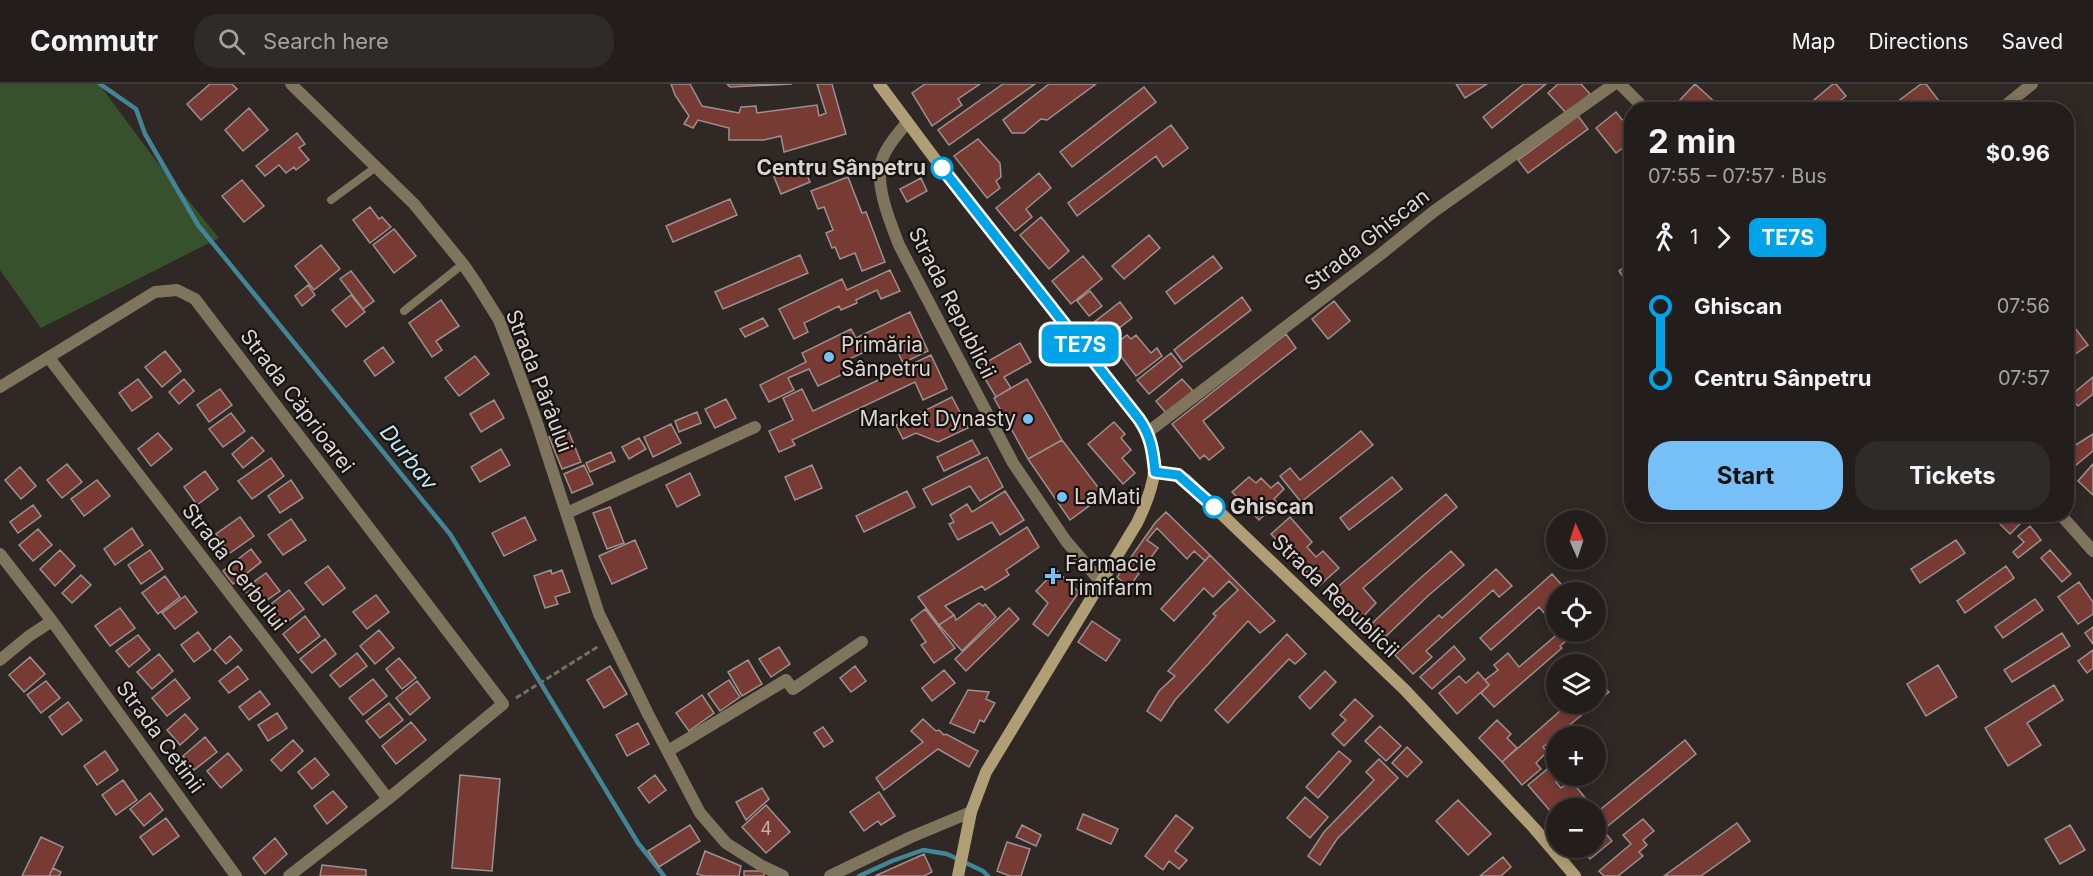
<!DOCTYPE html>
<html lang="en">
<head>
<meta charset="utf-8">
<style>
  body { margin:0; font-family:Inter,sans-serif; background:#2f2b29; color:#f1f3f6; height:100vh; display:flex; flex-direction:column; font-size:22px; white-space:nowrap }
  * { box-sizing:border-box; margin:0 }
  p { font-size:20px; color:#a3a2a3 }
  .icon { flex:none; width:33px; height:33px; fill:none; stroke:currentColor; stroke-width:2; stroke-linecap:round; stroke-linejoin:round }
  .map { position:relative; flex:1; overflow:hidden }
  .sheet { position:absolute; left:1624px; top:18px; width:450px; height:420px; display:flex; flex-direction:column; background:#231e1c; border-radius:24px; box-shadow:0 3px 15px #0003,0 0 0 2px #403c3b }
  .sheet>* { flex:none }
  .badge { padding:0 12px; border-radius:9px; font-size:21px; line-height:39px }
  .needle { width:39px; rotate:357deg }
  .tools { position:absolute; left:1546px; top:426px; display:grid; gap:12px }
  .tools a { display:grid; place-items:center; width:60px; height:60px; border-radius:50%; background:#231e1c; box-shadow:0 3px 15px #0003,0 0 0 2px #403c3b; font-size:30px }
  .map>.badge { position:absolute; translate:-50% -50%; box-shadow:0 0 0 3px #fff }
  .legs { display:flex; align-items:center; gap:9px; height:66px; padding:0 24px; font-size:20px }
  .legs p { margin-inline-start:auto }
  .headline { display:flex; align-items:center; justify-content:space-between; height:102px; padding:0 24px }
  h1 { font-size:33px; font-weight:700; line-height:45px }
  .primary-button { display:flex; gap:12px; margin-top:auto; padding:12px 24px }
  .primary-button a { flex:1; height:69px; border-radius:24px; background:#76c0f7; color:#111; font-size:24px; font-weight:700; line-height:69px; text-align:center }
  .primary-button a+a { background:#2f2b29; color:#f1f3f6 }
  ul { padding:0 24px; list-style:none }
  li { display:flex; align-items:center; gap:21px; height:72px; font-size:22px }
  li i { display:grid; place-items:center; width:9px; height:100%; margin:0 8px; background:currentColor }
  li i::after { content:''; width:15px; height:15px; margin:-8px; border:4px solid; border-radius:50%; background:#231e1c }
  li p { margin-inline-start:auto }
  li:first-child i { background:linear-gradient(#0000 50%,currentColor 0) }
  li:last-child i { background:linear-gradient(currentColor 50%,#0000 0) }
  header { display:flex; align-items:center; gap:36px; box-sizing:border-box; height:84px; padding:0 30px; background:#231e1c; border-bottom:2px solid #403c3b }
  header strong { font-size:28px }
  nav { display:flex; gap:33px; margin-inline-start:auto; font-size:21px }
  .search { width:420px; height:54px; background:#2f2b29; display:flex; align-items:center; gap:15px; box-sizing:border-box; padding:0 21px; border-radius:24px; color:#a3a2a3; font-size:22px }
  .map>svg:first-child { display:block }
  .green { fill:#37512c }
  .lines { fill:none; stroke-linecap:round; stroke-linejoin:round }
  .stream { stroke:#428597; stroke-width:4.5 }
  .building { fill:#783b34; stroke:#9b918f; stroke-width:1.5 }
  .path { stroke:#756f6c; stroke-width:3; stroke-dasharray:6 3; stroke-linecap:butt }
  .service { stroke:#7f745c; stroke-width:8 }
  .pedestrian { stroke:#7f745c; stroke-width:12 }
  .minor { stroke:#7f745c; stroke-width:12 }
  .secondary { stroke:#b09f76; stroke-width:12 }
  .line-1-casing { stroke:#fff; stroke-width:14 }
  .line-1 { stroke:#00a3e8; stroke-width:9 }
  .stop-1-dot { fill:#fff; stroke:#00a3e8; stroke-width:3 }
  .poi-dot { fill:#76c0f7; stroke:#151210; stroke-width:2 }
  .labels { text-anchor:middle; stroke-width:4.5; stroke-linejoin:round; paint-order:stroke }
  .number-label { font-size:18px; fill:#c2aeab }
  .stop-label { font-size:21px; font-weight:bold; fill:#dad5d3; stroke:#151210; text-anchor:end }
  .street-label { font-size:21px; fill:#dad5d3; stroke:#151210 }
  .poi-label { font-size:21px; fill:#dad5d3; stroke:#151210; text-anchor:start }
  .water-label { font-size:22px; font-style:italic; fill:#bfe7f6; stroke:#151210 }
</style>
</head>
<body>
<header>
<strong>Commutr</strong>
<div class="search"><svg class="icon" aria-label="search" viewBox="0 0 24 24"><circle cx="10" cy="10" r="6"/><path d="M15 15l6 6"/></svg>Search here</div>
<nav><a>Map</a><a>Directions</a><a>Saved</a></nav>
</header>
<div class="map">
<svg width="2093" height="792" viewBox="0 0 2093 792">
  <rect width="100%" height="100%" fill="#2f2825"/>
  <path class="green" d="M0 0H99L154 74 219 154 41 244 0 186Z"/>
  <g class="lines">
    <path class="stream" d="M100 0 136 25 145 50 198 141 450 450 638 759 664 792
      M859 792 892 777 923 766 947 770 983 787 988 792"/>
  </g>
  <path class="building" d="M210 0H232L237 5 201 36 187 20Z
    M671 0H690L702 22 739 29 741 23 756 22 757 29 817 21 819 32 826 29 817 0H832L846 50 784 68 781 52 764 56H729V44L698 36 693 44 684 40 689 32 675 11Z
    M727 0H792L730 3Z
    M925 0H980L958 15 962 21 932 42 912 9Z
    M1003 0H1035L949 61 938 46Z
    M1049 0H1096L1047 36 1041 35 1024 49H1012L1003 36Z
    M1456 0H1487L1465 14Z
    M1524 0H1546L1492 44 1483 33Z
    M1558 0H1581L1590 10 1567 30 1548 9Z
    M1695 0 1718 21 1713 26H1686L1678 18Z
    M1833 0H1836L1846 12 1829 26H1802Z
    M1921 0H1926L1946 26H1896L1893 21Z
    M1144 3 1156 18 1072 83 1060 68Z
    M249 24 268 46 243 67 225 46Z
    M1616 28 1632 48V57L1616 69 1596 44Z
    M1578 32 1588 45 1528 89 1518 76Z
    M1171 41 1188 64 1163 83 1156 72 1077 132 1068 119Z
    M297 49 305 60 299 64 309 76 296 86 294 83 286 89 279 81 265 92 256 82Z
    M978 55 1000 79 1001 93 996 97 1000 104 987 114 954 72Z
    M802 80 810 98 781 110 774 93Z
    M1039 89 1051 104 1026 125 1032 133 1015 147 996 124Z
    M848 93 862 129 866 128 885 178 862 187 855 169 840 175 835 163 832 164 826 149 833 146 824 123 818 125 811 107Z
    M921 94 927 107 907 118 900 105Z
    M242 96 264 122 244 138 222 112Z
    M730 115 737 131 673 158 666 142Z
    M370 123 379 135 382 133 391 143 370 159 353 136Z
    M1041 133 1069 167 1049 185 1020 151Z
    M394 145 416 172 394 189 373 161Z
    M1149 151 1160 164 1124 195 1112 182Z
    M321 161 340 185 314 206 295 182Z
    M800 171 808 189 723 225 715 208Z
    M1083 172 1102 195 1071 220 1052 197Z
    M1213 172 1222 184 1175 220 1166 208Z
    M1632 178V197L1628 200 1619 187Z
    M890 186 900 207 881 215 877 206 856 216 857 219 841 226 839 222 804 239 808 248 794 255 779 225 842 195 847 206Z
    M351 187 374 217 363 225 340 195Z
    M308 201 315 211 302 222 295 212Z
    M1090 207 1102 222 1089 232 1077 217Z
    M351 211 365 228 346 243 332 226Z
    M1242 213 1251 226 1183 278 1174 266Z
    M441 216 459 242 436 257 442 266 432 273 409 239Z
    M1334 217 1350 237 1328 255 1312 235Z
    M1120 218 1132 234 1105 255 1093 239Z
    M910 228 928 267 903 279 892 255 847 276 852 286 818 302 809 285 788 294 794 306 769 318 760 301 806 278 802 269 851 245 856 254Z
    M763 234 768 242 745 253 740 245Z
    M2075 244 2088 261 2067 276V250Z
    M1286 250 1296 264 1203 337 1224 364 1209 376 1204 371 1200 375 1172 340Z
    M1127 251 1131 255 1136 251 1151 269 1157 264 1162 272 1136 292 1113 262Z
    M1020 259 1031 278 1004 293 1011 304 996 313 978 283Z
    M383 263 394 278 375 292 364 277Z
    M165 267 181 287 162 303 145 283Z
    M1171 269 1182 283 1149 310 1137 296Z
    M931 271 947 305 923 316 915 298 792 356 795 361 779 368 769 347 793 336 783 314 802 305 813 327Z
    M475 272 489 290 459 312 445 294Z
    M2093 293V310L2078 322 2070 312Z
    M138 295 152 313 132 327 119 309Z
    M184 295 194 307 179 320 169 308Z
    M1027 295 1062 356 1028 375 994 314Z
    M1182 295 1193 307 1166 329 1156 317Z
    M220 305 232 321 209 338 197 321Z
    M952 313 968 344 938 358 916 349 903 355 896 341Z
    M726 315 736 334 715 344 705 325Z
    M494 316 504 334 481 348 470 330Z
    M697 328 701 339 679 348 675 337Z
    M231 329 245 347 223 363 209 345Z
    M1114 338 1125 350 1121 354 1131 366 1122 374 1135 389 1123 400 1088 360Z
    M671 340 681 359 653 373 644 353Z
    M568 346 581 378 562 385 549 353Z
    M1361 347 1373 361 1301 418 1280 392 1290 384 1300 396Z
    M158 349 172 365 151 382 138 365Z
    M2093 350V367L2070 386 2067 384V361L2071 364Z
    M252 353 264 367 243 384 232 370Z
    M639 354 646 365 629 375 622 363Z
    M972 356 980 370 944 387 937 373Z
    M1062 356 1104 411 1070 436 1028 375Z
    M501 365 510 381 480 398 471 383Z
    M611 368 615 377 590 388 586 379Z
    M987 373 1003 403 980 417 970 402 932 421 923 405Z
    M271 374 284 392 252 415 238 397Z
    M67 380 82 398 62 414 47 396Z
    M2093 380V411L2078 397Z
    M584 381 593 400 572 409 564 390Z
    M812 381 822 404 795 416 785 393Z
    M20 383 36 402 21 415 5 396Z
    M205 387 218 405 197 421 184 403Z
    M690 389 700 411 677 423 666 401Z
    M1249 393 1256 399 1261 394 1271 404 1278 398 1284 405 1274 415 1277 419 1259 436 1232 408Z
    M1392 393 1402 405 1349 446 1340 434Z
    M97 396 110 412 84 432 71 415Z
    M291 396 303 414 280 429 268 412Z
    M907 407 915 423 864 448 856 432Z
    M1005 407 1024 436 1000 451 992 438 958 456 949 440 954 438 950 431 967 420 972 428Z
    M1446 410 1457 423 1363 504 1376 519 1356 540 1328 512 1341 500Z
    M33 421 41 432 18 449 10 438Z
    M610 423 624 459 607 465 593 429Z
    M1166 428 1210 471 1205 477 1194 467 1187 475 1157 444 1147 456 1158 464 1129 503 1117 493 1155 439Z
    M1998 430H2019L2024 436 2010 450 1994 434Z
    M240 433 254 452 230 469 216 450Z
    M525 433 536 456 504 472 492 449Z
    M1290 433 1312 458 1307 463 1316 473 1323 467 1339 484 1319 502 1271 450Z
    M291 435 306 456 283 471 268 451Z
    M2030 442 2041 456 2018 474 2013 468 2024 458 2018 452Z
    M1027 443 1039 463 1006 486 1009 491 985 506 982 502 945 522 954 531 939 541 918 513Z
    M132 444 143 461 115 481 104 465Z
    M38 445 52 461 33 477 19 461Z
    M635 456 647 484 612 500 599 472Z
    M1956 456 1965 469 1920 499 1911 485Z
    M251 465 261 478 233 500 223 487Z
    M60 466 75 482 55 502 40 485Z
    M150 466 163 485 141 500 128 481Z
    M2050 466 2071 490 2062 498 2041 474Z
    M1451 467 1464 481 1429 511 1380 558 1366 545 1416 498Z
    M1210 471 1275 537 1260 549 1248 537 1175 616 1161 637 1147 627 1159 607 1175 592 1168 587 1216 532 1213 530 1238 506 1229 497 1213 513 1204 504 1174 537 1161 525Z
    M328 482 345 504 323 521 305 499Z
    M2006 482 2014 494 1965 529 1957 517Z
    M1496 485 1512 502 1499 513 1493 506 1426 567 1432 573 1413 590 1395 571 1439 531 1442 534Z
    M551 486 552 490 562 486 570 508 555 513 558 520 545 524 534 492Z
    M1056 486 1079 508 1048 552 1033 540 1048 519 1036 507Z
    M266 489 280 507 257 523 244 505Z
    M1552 490 1568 508H1557V520L1545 530 1539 523 1491 566 1480 554Z
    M81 491 91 501 72 519 62 509Z
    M165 492 180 513 158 530 142 509Z
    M2079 498 2093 518V530L2078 540 2058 513Z
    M289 506 304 525 281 543 266 524Z
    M376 511 389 528 367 545 353 528Z
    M185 512 197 528 175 545 162 529Z
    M2035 515 2043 526 2003 554 1995 543Z
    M979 519 983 522 985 520 996 533 962 567 939 541 954 531 956 536Z
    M120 524 135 544 110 562 95 542Z
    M1009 524 1019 535 966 587 955 575Z
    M925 525 955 564 934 579 921 561 926 558 911 536Z
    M305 532 320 552 298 569 283 550Z
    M1092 537 1120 556 1106 577 1078 558Z
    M2093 543V560L2085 549Z
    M379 546 394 564 375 580 360 562Z
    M198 548 211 565 194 578 181 561Z
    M1560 548H1589L1582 553 1577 548 1560 562 1562 564 1494 623 1481 609 1489 601 1485 596 1498 586 1494 581 1508 569 1519 583Z
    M2062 549 2070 562 2012 598 2004 586Z
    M1287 550 1306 570 1295 580 1289 575 1228 639 1215 626Z
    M138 551 150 566 129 583 116 567Z
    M230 552 242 566 226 580 214 566Z
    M325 555 336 570 312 589 300 575Z
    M1454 562 1465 575 1432 605 1420 593Z
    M779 563 790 580 771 593 759 575Z
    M2093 566V584L2087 589 2078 577Z
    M357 569 367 582 340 603 330 591Z
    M159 570 173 587 152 605 137 588Z
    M30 573 45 590 24 608 9 591Z
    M399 574 416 594 402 605 386 585Z
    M748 576 762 600 742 612 728 588Z
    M1938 581 1957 613 1926 632 1907 600Z
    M238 582 248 595 229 609 219 597Z
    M610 582 627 610 604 624 587 596Z
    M855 582 866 597 851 608 840 594Z
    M944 586 955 599 932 617 922 604Z
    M1325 587 1336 598 1310 625 1299 613Z
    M1478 588 1489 601 1457 630 1439 609 1459 592 1466 599Z
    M175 595 190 614 167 632 152 614Z
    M373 595 387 612 363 631 349 614Z
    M1596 595 1609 608 1596 619Z
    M729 596 740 613 720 627 708 610Z
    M46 597 60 614 41 629 27 611Z
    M417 597 430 614 410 631 396 614Z
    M2054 601 2063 616 2027 639 2041 661 2008 682 1985 644Z
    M968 606 989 608 986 615 995 619 984 638 980 636 974 649 950 639Z
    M260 607 270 620 249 636 239 623Z
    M702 611 714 629 689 647 676 629Z
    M1355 615 1373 632 1344 662 1332 650 1346 636 1340 631Z
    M68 618 82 636 62 651 49 633Z
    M389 619 403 636 380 654 366 637Z
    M1568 620H1595L1543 663 1547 668 1536 679 1541 685 1522 701 1502 678Z
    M277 629 287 644 268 657 258 641Z
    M185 630 198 645 180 661 167 646Z
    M923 635 936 647 939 646 944 651 946 650 978 667 969 683 938 665 884 706 876 694 923 658 911 647Z
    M1497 636 1511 650 1507 654 1517 664 1502 678 1479 654Z
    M411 638 426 656 396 680 382 662Z
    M638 639 649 660 627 672 616 651Z
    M1380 642 1401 662 1386 677 1365 657Z
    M823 643 833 657 824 663 814 649Z
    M205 653 217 668 194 686 183 672Z
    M293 656 303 667 281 687 271 676Z
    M1685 656 1696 670 1603 746 1612 757 1590 775 1580 764H1596V729Z
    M1407 663 1422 678 1407 693 1392 679Z
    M105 667 118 686 97 701 84 682Z
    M1339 667 1351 677 1318 714 1306 703Z
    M228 669 242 686 221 704 207 687Z
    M315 674 329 691 312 705 298 688Z
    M1379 675 1398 694 1337 755 1320 781 1308 772 1324 748 1374 696 1366 688Z
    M1557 677V692H1565L1556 698 1561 704 1571 696 1586 715 1575 724H1557V735L1528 701Z
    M460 691 500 695 492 787 452 784Z
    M655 691 666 706 649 719 638 704Z
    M123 696 137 716 116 731 102 711Z
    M762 704 769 715 746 736 736 718Z
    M333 707 347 723 327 740 314 722Z
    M879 708 895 732 881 741 878 737 864 747 850 728Z
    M150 709 163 726 144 742 130 725Z
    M1305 713 1328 733 1310 754 1287 734Z
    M1458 716 1491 750 1468 771 1436 737Z
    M766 721 790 748 766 769 742 743Z
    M1083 730 1118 745 1111 760 1077 745Z
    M1176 731 1193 744 1175 767 1187 776 1179 785 1169 777 1163 786 1145 772Z
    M166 734 179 752 153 771 140 753Z
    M1643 735 1654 747 1643 756 1647 761 1639 768 1643 772 1618 792H1604L1599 787 1631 760 1623 751Z
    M1737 739 1750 757 1701 792H1664Z
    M690 741 700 757 659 783 648 767Z
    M1022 741 1041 751 1036 762 1016 753Z
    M2070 741 2085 766 2060 780 2045 755Z
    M41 753 63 763 53 784 49 792H22Z
    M275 754 287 770 265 790 253 774Z
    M1007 758 1030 765 1021 792H1010L997 787Z
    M705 767 741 782 739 792H705L697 790Z
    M924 770 932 788 924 792H875Z
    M1503 773 1511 783 1501 792H1480Z
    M322 781 366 786V792H320Z
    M53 784 61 788 59 792H49Z
    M744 787H764V792H744Z"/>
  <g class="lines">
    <path class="path" d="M516 614 599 562"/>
    <path class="service" d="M331 116 376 83
      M404 227 463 180"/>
    <path class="pedestrian" d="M1148 348 1381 170 1433 128 1614 0"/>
    <path class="minor" d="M291 0 414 120 463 180 476 199 499 236 514 275 536 336 599 530 648 630 700 729 726 759 762 782 783 792
      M1620 0 1646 26
      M2000 26 2032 0
      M907 38C899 49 888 60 883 73 873 98 890 138 899 161L1013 379 1066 457 1101 498
      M49 274 388 715
      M0 303 155 208 177 206 195 215 503 620 388 715 289 792
      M567 429 755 343
      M2060 430 2093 467
      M0 470 52 537 236 792
      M0 576 29 552 52 537
      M668 667 786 596 793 605 862 558
      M830 792 911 753 971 728"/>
    <path class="secondary" d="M879 0 938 79 1139 335C1164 372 1155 402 1137 439L986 688 971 728 958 792
      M1155 388 1178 391 1186 396 1405 606 1534 744 1575 792"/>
  </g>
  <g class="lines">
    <g class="line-1-casing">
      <path id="line-1" d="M942 84 1139 335C1151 352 1153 367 1155 388L1178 391 1214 423"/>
    </g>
    <use href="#line-1" class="line-1"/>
  </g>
  <g class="stop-1-dot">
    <circle cx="942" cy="84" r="10"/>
    <circle cx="1214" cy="423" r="10"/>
  </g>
  <g class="poi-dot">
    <circle cx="829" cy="273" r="6"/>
    <circle cx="1028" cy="335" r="6"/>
    <circle cx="1062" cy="413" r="6"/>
    <path d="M1050 483h6v6h6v6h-6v6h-6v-6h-6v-6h6z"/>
  </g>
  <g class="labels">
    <g class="number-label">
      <text x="766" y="751">4</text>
    </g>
    <g class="stop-label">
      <text x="926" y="91">Centru Sânpetru</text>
      <text x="1230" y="430" text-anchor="start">Ghiscan</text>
    </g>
    <g class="street-label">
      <text transform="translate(1367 156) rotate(-38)" y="7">Strada Ghiscan</text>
      <text transform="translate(952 219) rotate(63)" y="7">Strada Republicii</text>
      <text transform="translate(539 297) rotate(69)" y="7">Strada Pârâului</text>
      <text transform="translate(297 317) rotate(53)" y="7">Strada Căprioarei</text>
      <text transform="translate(234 483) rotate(52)" y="7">Strada Cerbului</text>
      <text transform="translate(1335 512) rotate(44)" y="7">Strada Republicii</text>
      <text transform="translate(160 653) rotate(54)" y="7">Strada Cetinii</text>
    </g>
    <g class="poi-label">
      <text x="841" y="268">Primăria<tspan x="841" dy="24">Sânpetru</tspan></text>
      <text x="1016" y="342" text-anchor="end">Market Dynasty</text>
      <text x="1074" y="420">LaMati</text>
      <text x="1065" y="487">Farmacie<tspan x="1065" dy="24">Timifarm</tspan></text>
    </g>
    <g class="water-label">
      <text transform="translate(409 373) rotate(51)" y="8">Durbav</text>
    </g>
  </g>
</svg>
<div class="tools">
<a><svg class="needle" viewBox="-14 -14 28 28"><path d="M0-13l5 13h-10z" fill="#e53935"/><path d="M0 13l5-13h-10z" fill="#a3a2a3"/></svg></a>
<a><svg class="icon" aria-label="locate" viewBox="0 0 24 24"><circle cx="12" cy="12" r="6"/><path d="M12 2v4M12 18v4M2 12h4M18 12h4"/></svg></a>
<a><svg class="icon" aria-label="layers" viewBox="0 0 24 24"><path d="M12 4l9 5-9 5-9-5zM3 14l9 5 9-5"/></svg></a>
<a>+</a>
<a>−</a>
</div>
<b class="badge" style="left:1080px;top:260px;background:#00a3e8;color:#fff">TE7S</b>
<section class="sheet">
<div class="headline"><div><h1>2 min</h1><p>07:55 – 07:57 · Bus</p></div><b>$0.96</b></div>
<div class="legs"><svg class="icon" aria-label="walk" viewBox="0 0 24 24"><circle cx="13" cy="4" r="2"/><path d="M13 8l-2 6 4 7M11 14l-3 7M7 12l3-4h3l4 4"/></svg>1<svg class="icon" aria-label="forward" viewBox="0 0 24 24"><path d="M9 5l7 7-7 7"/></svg><b class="badge" style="background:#00a3e8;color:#fff">TE7S</b></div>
<ul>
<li><i style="color:#00a3e8"></i><b>Ghiscan</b><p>07:56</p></li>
<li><i style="color:#00a3e8"></i><b>Centru Sânpetru</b><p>07:57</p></li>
</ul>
<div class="primary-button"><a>Start</a><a>Tickets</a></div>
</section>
</div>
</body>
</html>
